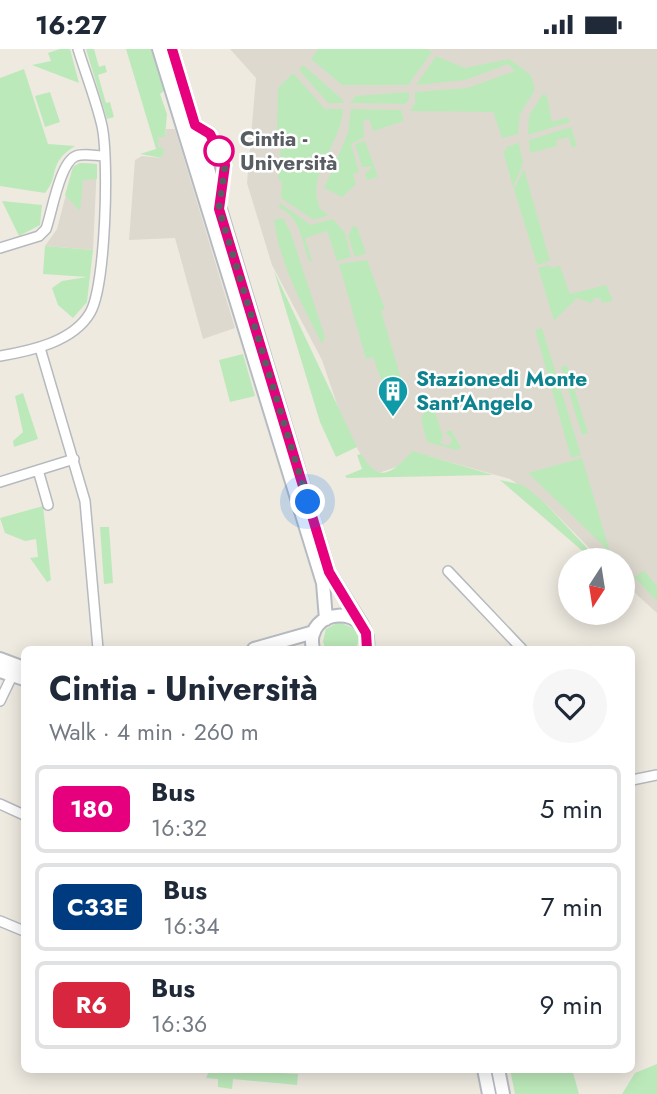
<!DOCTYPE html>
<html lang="en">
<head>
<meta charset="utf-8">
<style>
  body { margin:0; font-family:Jost,sans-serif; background:#f6f6f7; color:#1f2937; height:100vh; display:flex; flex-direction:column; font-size:26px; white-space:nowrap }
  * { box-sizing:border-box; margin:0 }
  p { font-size:23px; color:#747a83 }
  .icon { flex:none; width:38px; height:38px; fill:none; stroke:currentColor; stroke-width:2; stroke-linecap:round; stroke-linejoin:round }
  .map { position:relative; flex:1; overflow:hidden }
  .side { position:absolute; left:21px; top:597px; width:614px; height:427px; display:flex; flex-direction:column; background:#fff; border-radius:10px; box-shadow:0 4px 18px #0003 }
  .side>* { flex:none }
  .badge { padding:0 14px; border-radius:10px; font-size:24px; line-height:46px }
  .needle { width:46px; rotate:192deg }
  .fabs { position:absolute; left:558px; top:499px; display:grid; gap:14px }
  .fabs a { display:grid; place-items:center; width:77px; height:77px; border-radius:50%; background:#fff; box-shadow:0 4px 18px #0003; font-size:35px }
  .you { position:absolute; width:35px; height:35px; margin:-18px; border:5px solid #fff; border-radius:50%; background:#1a73e8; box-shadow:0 0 0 10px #1a73e833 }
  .map>.badge { position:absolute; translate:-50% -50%; box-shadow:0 0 0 4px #fff }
  .round { display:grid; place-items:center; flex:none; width:74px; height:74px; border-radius:37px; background:#f6f6f7 }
  .head { display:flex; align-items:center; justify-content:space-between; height:119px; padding:0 28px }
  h1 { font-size:33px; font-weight:700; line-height:52px }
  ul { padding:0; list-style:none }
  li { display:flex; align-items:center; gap:21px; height:88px; margin:0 14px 10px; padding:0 14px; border:4px solid #e0e1e3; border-radius:10px }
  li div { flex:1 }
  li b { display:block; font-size:26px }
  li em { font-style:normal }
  li .badge { min-width:77px; font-weight:700; text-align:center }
  .status { display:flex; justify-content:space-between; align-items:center; height:49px; padding:0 35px; background:#fff; direction:ltr }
  .status svg { height:19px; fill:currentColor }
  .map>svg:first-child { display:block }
  .education { fill:#ded9cf }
  .green { fill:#bce9ba }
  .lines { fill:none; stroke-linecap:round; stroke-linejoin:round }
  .street-casing { stroke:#b6babf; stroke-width:12 }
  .secondary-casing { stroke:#b6bbc1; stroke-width:16 }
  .street { stroke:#fff; stroke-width:9 }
  .secondary { stroke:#fff; stroke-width:12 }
  .line-casing { stroke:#fff; stroke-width:16 }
  .line { stroke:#e6007e; stroke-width:10 }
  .walk { stroke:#595e63; stroke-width:7; stroke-dasharray:0 12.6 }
  .stop-dot { fill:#fff; stroke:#e6007e; stroke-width:3.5 }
  .labels { text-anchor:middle; stroke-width:5; stroke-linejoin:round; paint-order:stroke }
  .stop-label { font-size:21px; font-weight:bold; fill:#595e63; stroke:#fff; text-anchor:start }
  .culture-label { font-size:21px; font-weight:bold; fill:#0d838f; stroke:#fff; text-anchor:start }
</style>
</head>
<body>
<div class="status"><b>16:27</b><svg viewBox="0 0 49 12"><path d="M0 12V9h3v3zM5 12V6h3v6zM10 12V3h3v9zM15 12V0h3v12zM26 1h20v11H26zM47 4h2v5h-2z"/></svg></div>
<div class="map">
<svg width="657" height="1045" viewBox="0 0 657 1045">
  <rect width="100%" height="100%" fill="#eeeae0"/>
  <path class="education" d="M230 0H657V564L623 533V511H601L544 453 510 430 428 407 373 426 345 379 322 311 272 216 247 134 256 29Z
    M166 80H175L235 279 203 290 175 189 129 191 135 111 142 107 162 109 158 98V87H165Z
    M80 114 97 115 93 201 45 197 57 180 73 118Z"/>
  <path class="green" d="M60 0H70L79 34 32 16 51 12 48 4Z
    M86 0H94L99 18 105 16 107 23 98 26 106 54 110 53 114 68 107 70Z
    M126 0H151L164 42 160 45 167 65 165 88H158V98L164 99 162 109 140 105 156 100Z
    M318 0H428L432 3 408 36H342L311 10Z
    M436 7 465 19 509 10 531 26 535 41 520 65 518 85 502 89 493 63 410 62 415 55V43L467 39 515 22 508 15 465 31 416 36Z
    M303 16 342 50 344 54H328L299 21Z
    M24 20 48 95 75 97C47 114 60 127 45 144L0 137V29Z
    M293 24 325 60H343C341 97 305 123 320 160L329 166 314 171 281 149 282 132 278 131 282 85 277 81 278 39Z
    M50 43 60 73 45 78 35 47Z
    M409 43V51L405 55 350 54 356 47Z
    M543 45 547 47 552 73 568 68 570 73 528 86 529 66Z
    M351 60 401 61 404 72 373 82 369 70 363 72 364 88 351 95 359 123 353 125 356 135 342 148 324 139 348 84Z
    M571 78 577 97 572 99 569 88 556 91 557 97 530 104 529 91Z
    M365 92 378 128 367 131 365 125 373 118H362L355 95Z
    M519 94 523 115 513 138 503 102 507 101 506 98Z
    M80 114 97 115V130L83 131 80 162 65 146 73 118Z
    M524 120 550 212 537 216 514 140Z
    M2 152 42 156 40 176 19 187Z
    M280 154 311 176 333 170 345 184 351 208 337 212 327 182 305 189 312 212H309C303 195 299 165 279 159Z
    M283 169 290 182 325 288 322 295C303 257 279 214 274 171Z
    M353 177 357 178 366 204 355 208 348 187Z
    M45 197 93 201 87 253 73 269 58 256 52 239 62 232 87 228 43 225Z
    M367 211 385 260 381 262 401 329 382 334 373 308 366 310 339 215Z
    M550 216 551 219 560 217 570 245 606 236 613 252 602 254 600 249H595L591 254 577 249 554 272 538 219Z
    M274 222 357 398 336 408 320 373Z
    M542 279 581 406 571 409 535 281Z
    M243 305 255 347 230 353 219 311Z
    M567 316 588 384 582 386 561 318Z
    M23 344 38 390 14 398 13 392 23 383 15 347Z
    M431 350 443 388 440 394 449 397 452 390 445 383 451 381 461 399 456 401 427 393 421 370Z
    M412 402 493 426 347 429 345 427 362 420 357 406 361 405C379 435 392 425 412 402Z
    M582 409 610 503 528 424Z
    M500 431 523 436 544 453 598 511H593Z
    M43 457 51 531 47 533 30 509 38 508 36 490 25 492 5 484 0 469Z
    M100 478H109L113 534 104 535Z
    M644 522 657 537V552L634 528Z
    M339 573 355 580 359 590 356 600H325L323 592 326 580Z
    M657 1015V1045H622L635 1024Z
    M210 1020 298 1025 297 1036 233 1030 232 1040 218 1038V1030L206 1029Z
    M510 1020H572L579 1045H515Z"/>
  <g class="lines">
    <g class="street-casing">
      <path id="street" d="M0 199 39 187 46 180C52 163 60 113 76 107 84 104 96 107 105 107
        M40 299 85 452 98 600
        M0 307C30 302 73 293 90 264 106 237 109 109 102 77 96 51 86 26 78 0
        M38 421 48 456
        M0 433 74 410
        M448 522 522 600
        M0 652 12 627
        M632 731 657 726
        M0 755 24 766
        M0 872 24 882"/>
    </g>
    <g class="secondary-casing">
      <path id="secondary" d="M159 0 323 534 326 570
        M172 0 329 523 362 576
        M195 76 210 85 225 116 219 151
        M254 600 314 583
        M313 600C303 558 373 553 367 600
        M0 610 24 619
        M0 622 24 630
        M484 1020 489 1045
        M498 1020 503 1045"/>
    </g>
    <use href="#street" class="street"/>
    <use href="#secondary" class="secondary"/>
  </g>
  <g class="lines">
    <g class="line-casing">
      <path id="line" d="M172 0 195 76 210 85 225 116 219 160 329 523 366 584 367 600"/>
    </g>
    <use href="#line" class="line"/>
    <path class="walk" d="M219 102 218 99 225 116 219 160 308 453"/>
  </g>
  <defs>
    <g id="building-pin" transform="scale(1.575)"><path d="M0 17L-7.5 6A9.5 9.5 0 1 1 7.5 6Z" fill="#0f9aa8" stroke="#fff"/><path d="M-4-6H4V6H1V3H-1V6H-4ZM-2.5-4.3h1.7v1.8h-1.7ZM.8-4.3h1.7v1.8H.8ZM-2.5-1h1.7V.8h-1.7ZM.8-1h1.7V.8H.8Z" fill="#fff"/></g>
  </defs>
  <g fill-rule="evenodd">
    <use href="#building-pin" x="393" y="342"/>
  </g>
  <circle class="stop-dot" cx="219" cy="102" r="14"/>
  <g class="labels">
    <g class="stop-label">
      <text x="240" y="97">Cintia -<tspan x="240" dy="24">Università</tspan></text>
    </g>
    <g class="culture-label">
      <text x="416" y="337">Stazionedi Monte<tspan x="416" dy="24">Sant'Angelo</tspan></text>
    </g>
  </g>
</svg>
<div class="fabs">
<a><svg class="needle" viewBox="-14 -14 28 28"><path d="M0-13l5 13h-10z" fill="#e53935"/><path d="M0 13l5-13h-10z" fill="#747a83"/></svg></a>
</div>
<div class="you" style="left:308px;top:453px"></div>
<section class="side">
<div class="head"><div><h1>Cintia - Università</h1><p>Walk · 4 min · 260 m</p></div><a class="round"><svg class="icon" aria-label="heart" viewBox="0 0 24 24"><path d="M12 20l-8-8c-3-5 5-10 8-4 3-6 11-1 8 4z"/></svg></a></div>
<ul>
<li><span class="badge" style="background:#e6007e;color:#fff">180</span><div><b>Bus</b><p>16:32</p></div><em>5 min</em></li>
<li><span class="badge" style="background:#003b80;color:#fff">C33E</span><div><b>Bus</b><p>16:34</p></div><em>7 min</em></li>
<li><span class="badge" style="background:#d7263d;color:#fff">R6</span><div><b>Bus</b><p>16:36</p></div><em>9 min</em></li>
</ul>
</section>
</div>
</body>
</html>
